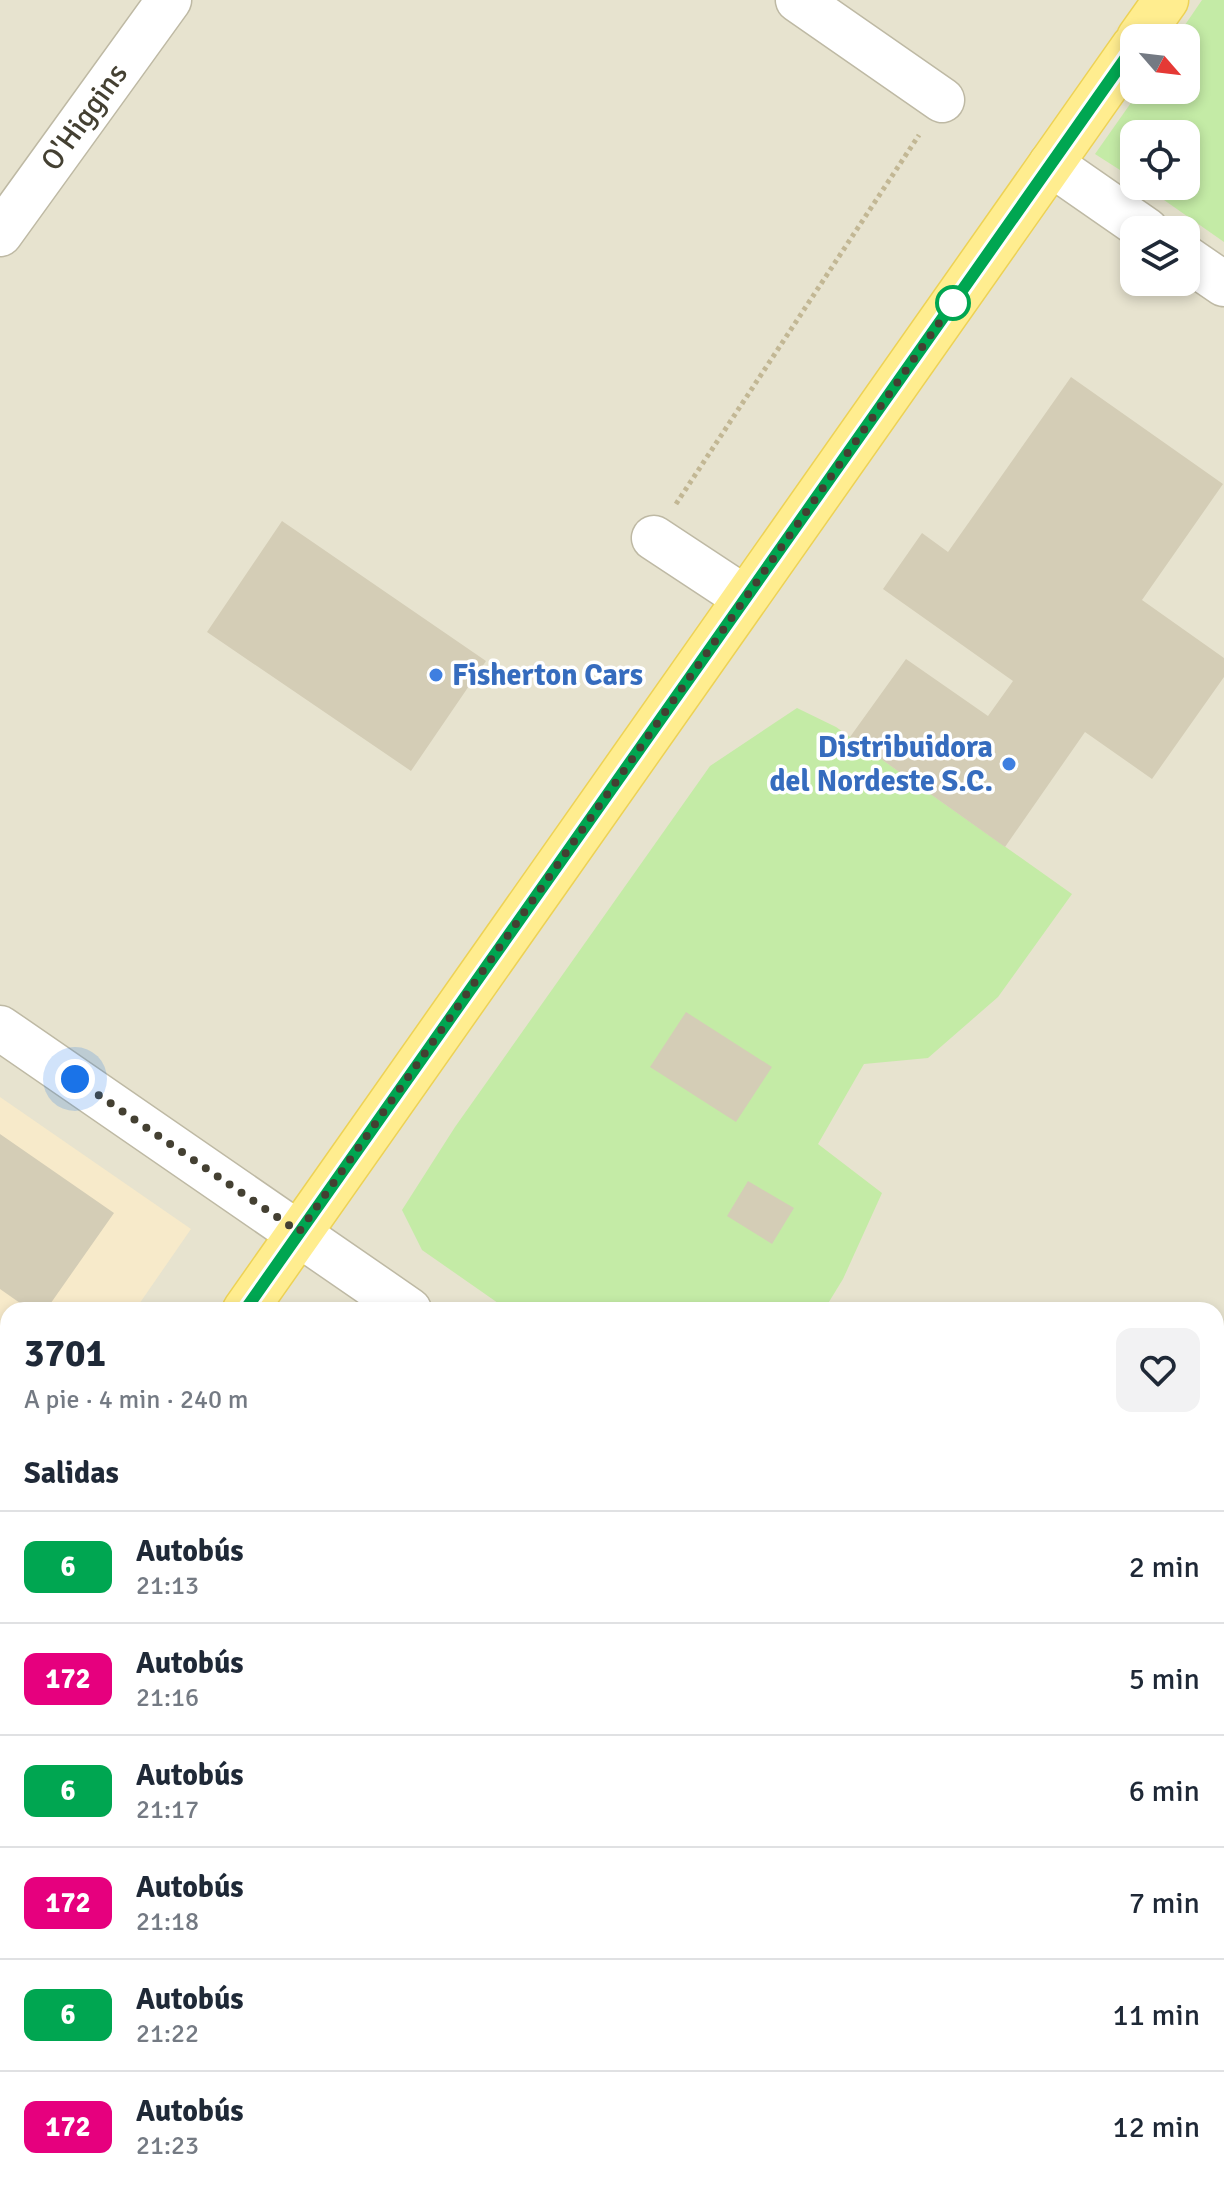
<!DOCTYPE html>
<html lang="es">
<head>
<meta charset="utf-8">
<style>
  body { margin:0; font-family:Signika,sans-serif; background:#f2f2f3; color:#1f2937; height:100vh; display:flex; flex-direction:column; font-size:30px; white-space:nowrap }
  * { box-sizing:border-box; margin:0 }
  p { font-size:26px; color:#747a83 }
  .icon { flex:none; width:44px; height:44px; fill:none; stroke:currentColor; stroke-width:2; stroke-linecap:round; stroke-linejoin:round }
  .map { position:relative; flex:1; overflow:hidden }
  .panel { position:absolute; left:0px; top:1302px; width:1224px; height:896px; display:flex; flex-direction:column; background:#fff; border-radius:24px 24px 0 0; box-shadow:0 4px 12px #0003 }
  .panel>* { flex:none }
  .badge { padding:0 16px; border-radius:12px; font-size:28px; line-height:52px }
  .needle { width:52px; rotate:118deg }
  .buttons { position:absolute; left:1120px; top:24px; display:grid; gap:16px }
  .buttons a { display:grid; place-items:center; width:80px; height:80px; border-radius:16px; background:#fff; box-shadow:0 4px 12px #0003; font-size:40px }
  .you { position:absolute; width:40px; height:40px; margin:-20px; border:6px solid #fff; border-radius:50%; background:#1a73e8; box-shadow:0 0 0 12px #1a73e833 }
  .map>.badge { position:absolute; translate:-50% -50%; box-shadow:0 0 0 4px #fff }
  h2 { padding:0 24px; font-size:30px; line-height:72px }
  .round { display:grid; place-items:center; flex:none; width:84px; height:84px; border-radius:16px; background:#f2f2f3 }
  .head { display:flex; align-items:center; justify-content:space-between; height:136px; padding:0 24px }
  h1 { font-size:38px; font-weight:700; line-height:60px }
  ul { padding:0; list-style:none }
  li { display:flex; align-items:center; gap:24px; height:112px; padding:0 24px; border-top:2px solid #e0e1e3 }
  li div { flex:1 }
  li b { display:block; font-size:30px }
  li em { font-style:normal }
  li .badge { min-width:88px; font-weight:700; text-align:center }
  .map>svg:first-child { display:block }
  .residential { fill:#e7e3cf; fill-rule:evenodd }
  .commercial { fill:#f7eaca }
  .green { fill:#c4eba6 }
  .parking { fill:#e2e0db }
  .building { fill:#d4cdb6 }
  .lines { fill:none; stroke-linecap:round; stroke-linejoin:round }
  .minor-casing { stroke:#beb9a4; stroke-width:47 }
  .major-casing { stroke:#edd255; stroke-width:47 }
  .path { stroke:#c2b794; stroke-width:5; stroke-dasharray:4 4; stroke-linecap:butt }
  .minor { stroke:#fff; stroke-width:44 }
  .major { stroke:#ffed8f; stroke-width:44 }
  .rail-casing { stroke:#939393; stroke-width:9 }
  .rail { stroke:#fff; stroke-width:6; stroke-dasharray:18; stroke-linecap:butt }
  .line-casing { stroke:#fff; stroke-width:18 }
  .line { stroke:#00a651; stroke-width:12 }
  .walk { stroke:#444032; stroke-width:8; stroke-dasharray:0 14.4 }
  .stop-dot { fill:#fff; stroke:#00a651; stroke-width:4 }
  .shop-dot { fill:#3f7fe0; stroke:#fff; stroke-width:3 }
  .labels { text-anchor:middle; stroke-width:7; stroke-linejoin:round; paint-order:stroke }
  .street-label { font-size:30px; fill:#444032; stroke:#fff }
  .shop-label { font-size:30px; font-weight:bold; fill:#366cbe; stroke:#fff; text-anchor:start }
</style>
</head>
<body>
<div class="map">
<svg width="1224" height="2198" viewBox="0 0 1224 2198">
  <rect width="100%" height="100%" fill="#f3f0e2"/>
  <path class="residential" d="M0 0H1224V1647L1216 1659V1310H8V2190H845L839 2198H0ZM1134 38H1186V90H1134ZM1134 134H1186V186H1134ZM1134 230H1186V282H1134Z"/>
  <path class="commercial" d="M0 1097 191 1229 135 1310H8V1468L0 1462Z"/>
  <path class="green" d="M1202 0H1224V242L1144 186H1186V134H1134V179L1095 154 1140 90H1186V38H1176Z
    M797 708 836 727 1072 894 998 997 928 1058 864 1064 818 1144 882 1193 843 1279 824 1310H508L422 1250 402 1210 455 1127 710 766Z
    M1224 1362V2198H650L656 2190H1216V1374Z
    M0 1824 8 1829V2068L0 2062Z"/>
  <path class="parking" d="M8 1709V1829L0 1824V1720Z"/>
  <path class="building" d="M1071 377 1223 484 1142 600 1224 658V677L1152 779 1085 732 1005 847 850 737 906 659 988 716 1013 681 883 589 922 533 948 552Z
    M282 521 486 661 411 771 207 632Z
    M686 1012 772 1067 736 1122 650 1067Z
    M0 1134 114 1213 46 1310H30L0 1289Z
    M748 1181 794 1208 772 1244 727 1216Z
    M0 1378 8 1384V1468L0 1462Z"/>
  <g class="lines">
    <g class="minor-casing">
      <path id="minor" d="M798 0 942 100
        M1051 164 1146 230
        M0 234 169 0
        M1186 258 1224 284
        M654 538 745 598
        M0 1028 409 1310
        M1216 1374 1224 1362
        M1216 1777 1224 1765
        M650 2198 656 2190
        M933 2198 938 2190"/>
    </g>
    <g class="major-casing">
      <path id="major" d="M1139 38 1166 0
        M245 1310 1134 46
        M0 1664 8 1652"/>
    </g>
    <path class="path" d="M676 504 919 135"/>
    <use href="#minor" class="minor"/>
    <use href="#major" class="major"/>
    <g class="rail-casing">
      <path id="rail" d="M1216 1605 1224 1594
        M1216 1659 1224 1647
        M801 2198 806 2190
        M839 2198 845 2190"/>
    </g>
    <use href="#rail" class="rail"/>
  </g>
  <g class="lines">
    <g class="line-casing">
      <path id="line" d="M245 1310 1134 46"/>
    </g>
    <use href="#line" class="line"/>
    <path class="walk" d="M75 1079 299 1232 961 292 953 303"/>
  </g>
  <circle class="stop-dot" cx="953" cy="303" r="16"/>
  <g class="shop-dot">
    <circle cx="436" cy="675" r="8"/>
    <circle cx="1009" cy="764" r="8"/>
  </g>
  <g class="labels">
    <g class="street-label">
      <text transform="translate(84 117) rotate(-54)" y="10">O'Higgins</text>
    </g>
    <g class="shop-label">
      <text x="452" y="685">Fisherton Cars</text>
      <text x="993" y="757" text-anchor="end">Distribuidora<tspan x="993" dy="34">del Nordeste S.C.</tspan></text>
    </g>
  </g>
</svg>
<div class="buttons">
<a><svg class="needle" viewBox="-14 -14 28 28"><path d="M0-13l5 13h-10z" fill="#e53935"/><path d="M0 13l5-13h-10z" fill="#747a83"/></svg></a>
<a><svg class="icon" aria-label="locate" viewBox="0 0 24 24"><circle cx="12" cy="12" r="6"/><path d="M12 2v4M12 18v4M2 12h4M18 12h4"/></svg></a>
<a><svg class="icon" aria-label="layers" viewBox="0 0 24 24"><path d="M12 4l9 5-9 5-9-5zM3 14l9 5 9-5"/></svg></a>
</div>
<div class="you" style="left:75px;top:1079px"></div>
<section class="panel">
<div class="head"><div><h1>3701</h1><p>A pie · 4 min · 240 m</p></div><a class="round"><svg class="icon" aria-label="heart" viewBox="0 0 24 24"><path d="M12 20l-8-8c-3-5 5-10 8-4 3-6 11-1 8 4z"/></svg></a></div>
<h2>Salidas</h2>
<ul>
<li><span class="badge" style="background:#00a651;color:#fff">6</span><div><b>Autobús</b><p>21:13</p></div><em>2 min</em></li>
<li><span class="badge" style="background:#e6007e;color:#fff">172</span><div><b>Autobús</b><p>21:16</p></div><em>5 min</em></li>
<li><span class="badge" style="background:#00a651;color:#fff">6</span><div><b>Autobús</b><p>21:17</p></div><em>6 min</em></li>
<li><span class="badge" style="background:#e6007e;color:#fff">172</span><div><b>Autobús</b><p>21:18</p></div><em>7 min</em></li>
<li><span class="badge" style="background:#00a651;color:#fff">6</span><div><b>Autobús</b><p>21:22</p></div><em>11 min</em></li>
<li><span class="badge" style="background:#e6007e;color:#fff">172</span><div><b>Autobús</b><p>21:23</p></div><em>12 min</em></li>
</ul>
</section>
</div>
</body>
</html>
